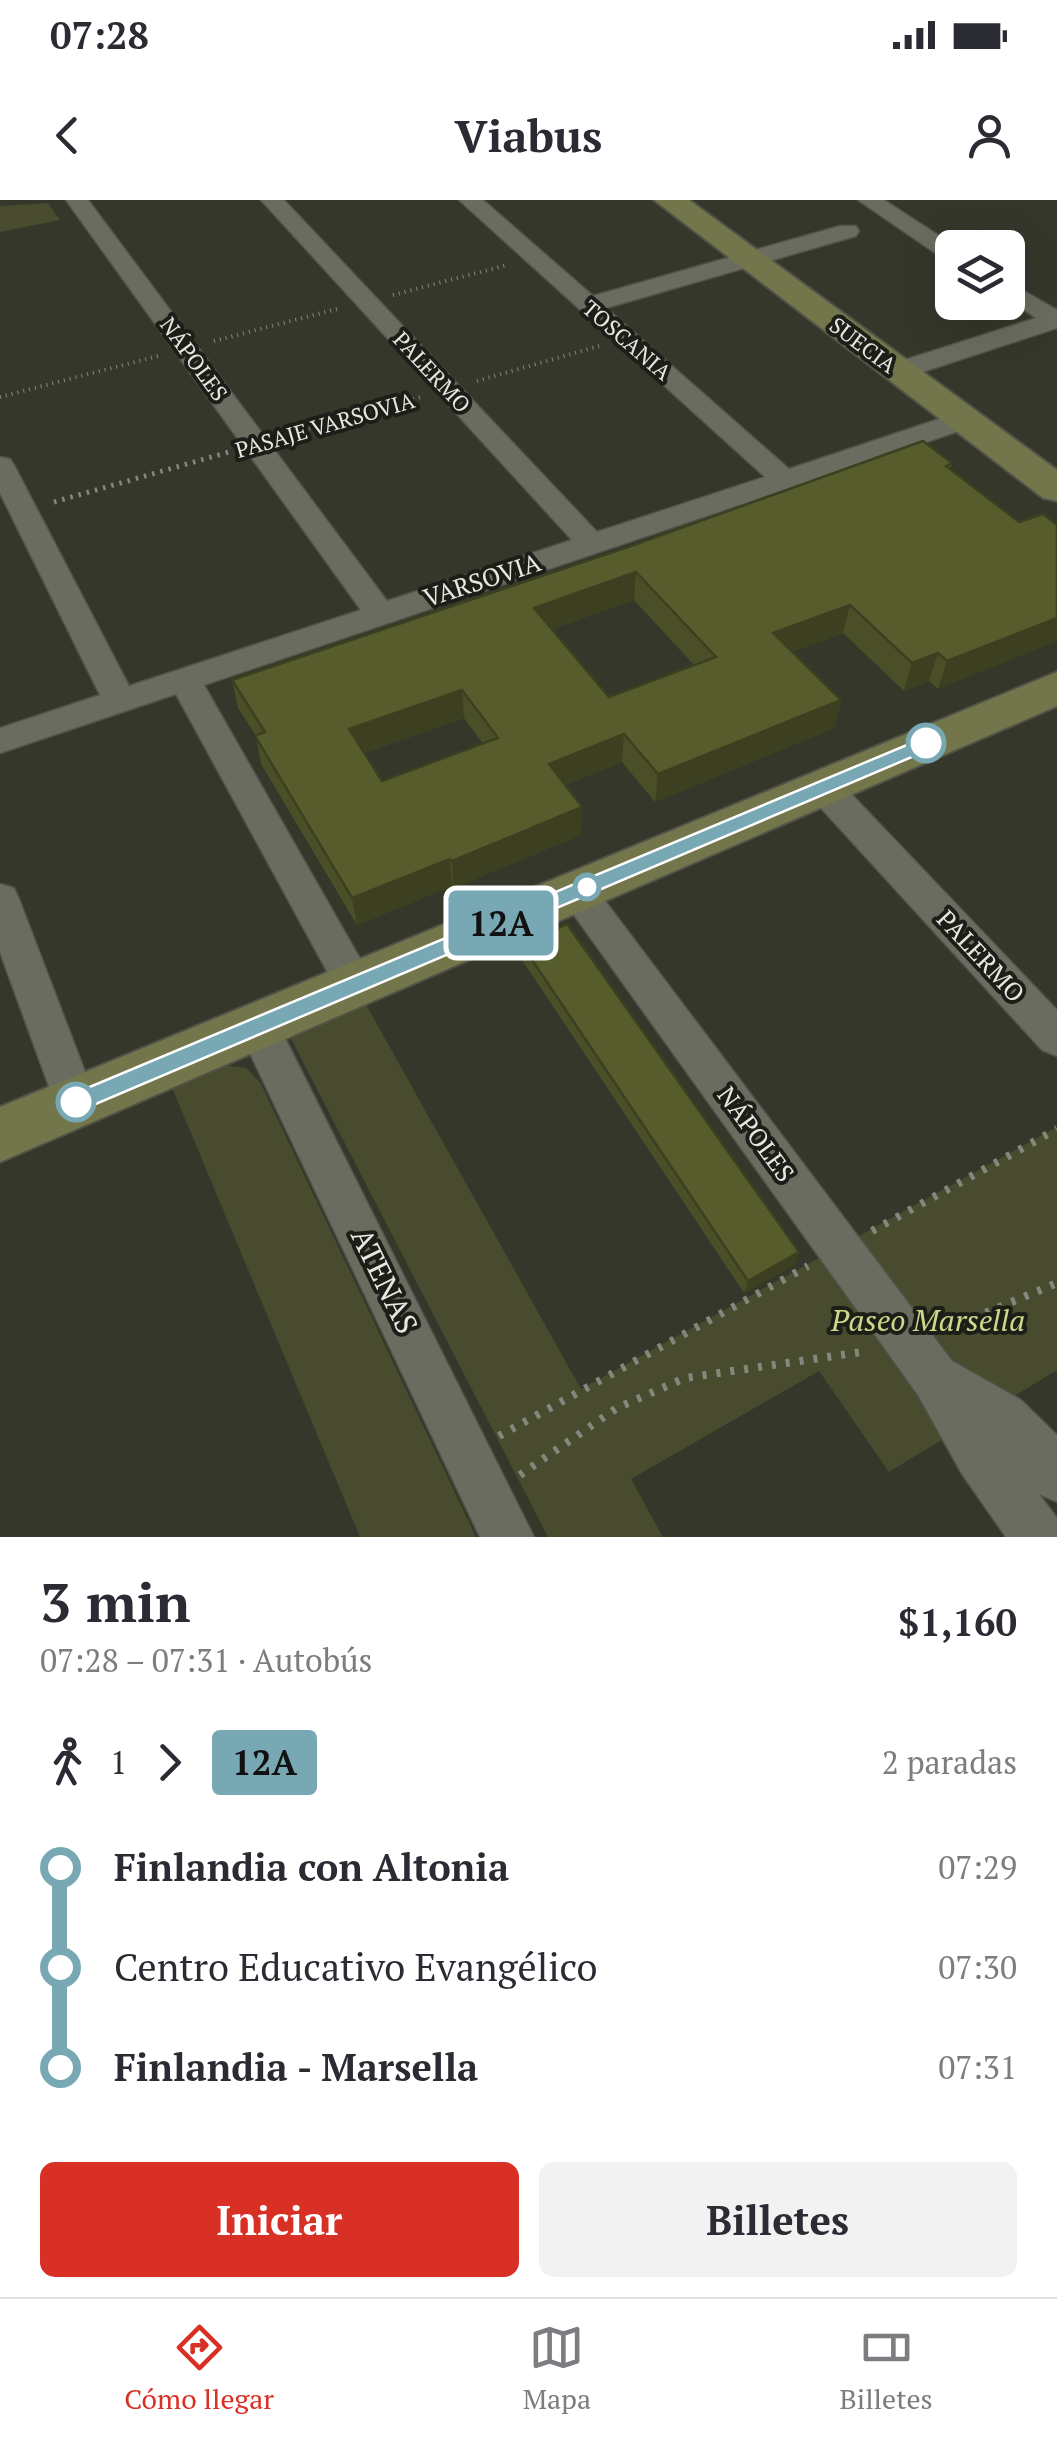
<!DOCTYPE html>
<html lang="es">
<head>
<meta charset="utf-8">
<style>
  body { margin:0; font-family:"PT Serif",serif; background:#f2f2f3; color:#2b2b33; height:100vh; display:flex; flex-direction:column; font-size:38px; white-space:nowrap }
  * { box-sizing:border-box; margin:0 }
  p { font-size:32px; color:#7c7c81 }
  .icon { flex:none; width:55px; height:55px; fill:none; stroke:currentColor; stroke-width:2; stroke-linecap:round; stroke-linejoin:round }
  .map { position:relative; height:1337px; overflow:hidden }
  .side { display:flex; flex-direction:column; background:#fff; flex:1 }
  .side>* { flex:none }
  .badge { padding:0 20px; border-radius:8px; font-size:35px; line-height:65px }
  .buttons { position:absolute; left:935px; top:30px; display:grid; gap:20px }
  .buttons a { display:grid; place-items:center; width:90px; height:90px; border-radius:15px; background:#fff; box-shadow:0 10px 40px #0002; font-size:50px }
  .map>.badge { position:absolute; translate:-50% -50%; box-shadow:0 0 0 5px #fff }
  .legs { display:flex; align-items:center; gap:15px; height:110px; padding:0 40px; font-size:32px }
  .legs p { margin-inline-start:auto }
  .overview { display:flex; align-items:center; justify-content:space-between; height:170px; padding:0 40px }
  h1 { font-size:55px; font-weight:700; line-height:75px }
  .action { display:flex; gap:20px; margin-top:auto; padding:20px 40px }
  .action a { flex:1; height:115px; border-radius:15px; background:#d93025; color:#fff; font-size:40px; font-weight:700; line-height:115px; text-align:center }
  .action a+a { background:#f2f2f3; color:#2b2b33 }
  ul { padding:0 40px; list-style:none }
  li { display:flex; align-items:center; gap:35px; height:100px; font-size:38px }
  li i { display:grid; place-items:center; width:15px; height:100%; margin:0 12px; background:currentColor }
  li i::after { content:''; width:25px; height:25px; margin:-12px; border:8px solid; border-radius:50%; background:#fff }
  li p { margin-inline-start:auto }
  li:first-child i { background:linear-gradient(#0000 50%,currentColor 0) }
  li:last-child i { background:linear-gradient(currentColor 50%,#0000 0) }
  .status { display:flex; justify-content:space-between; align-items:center; height:70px; padding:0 50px; background:#fff; direction:ltr }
  .status svg { height:28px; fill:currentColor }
  header { display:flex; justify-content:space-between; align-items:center; height:130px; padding:0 40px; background:#fff; font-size:45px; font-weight:700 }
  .dock { display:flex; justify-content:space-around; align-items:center; height:140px; border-top:2px solid #e1e1e2; background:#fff; font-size:28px; color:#7c7c81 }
  .dock a { display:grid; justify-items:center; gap:5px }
  .dock .selected { color:#d93025 }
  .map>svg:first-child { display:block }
  .green { fill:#484b2e }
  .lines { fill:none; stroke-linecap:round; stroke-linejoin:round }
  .street-casing { stroke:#515248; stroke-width:3 }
  .secondary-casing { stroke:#515248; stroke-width:4 }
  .path-far2 { stroke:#85877d; stroke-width:4; stroke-dasharray:1 5; stroke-linecap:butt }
  .path-far1 { stroke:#85877d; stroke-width:5; stroke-dasharray:2.5 6; stroke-linecap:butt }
  .path { stroke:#85877d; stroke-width:8; stroke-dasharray:4 10; stroke-linecap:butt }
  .street { fill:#6a6c5f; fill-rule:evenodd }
  .secondary { fill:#72764a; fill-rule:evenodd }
  .wall { fill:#4b4f27; fill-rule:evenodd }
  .shaded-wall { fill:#3d4020 }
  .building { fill:#575c2d; stroke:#3d4020; stroke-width:2.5; fill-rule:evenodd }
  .line-1 { fill:#79a8b5; stroke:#fff; stroke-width:2.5 }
  .stop-1-dot { fill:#fff; stroke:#79a8b5; stroke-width:5 }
  .labels { text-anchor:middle; stroke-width:8; stroke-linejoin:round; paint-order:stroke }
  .far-street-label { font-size:22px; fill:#e6e7e0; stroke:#1d1e18 }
  .street-label { font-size:25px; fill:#e6e7e0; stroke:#1d1e18 }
  .near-street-label { font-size:30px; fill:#e6e7e0; stroke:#1d1e18 }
  .near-park-label { font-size:30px; font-style:italic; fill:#cdd68a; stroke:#1d1e18 }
</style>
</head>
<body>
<div class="status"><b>07:28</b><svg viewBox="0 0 49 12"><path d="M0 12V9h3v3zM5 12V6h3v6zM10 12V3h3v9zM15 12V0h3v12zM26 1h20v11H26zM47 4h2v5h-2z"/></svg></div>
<header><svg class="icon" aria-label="back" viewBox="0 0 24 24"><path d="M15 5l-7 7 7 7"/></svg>Viabus<svg class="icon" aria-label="person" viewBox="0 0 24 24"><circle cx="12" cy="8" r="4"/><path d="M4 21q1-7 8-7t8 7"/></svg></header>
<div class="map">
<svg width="1057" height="1337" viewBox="0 0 1057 1337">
  <rect width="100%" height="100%" fill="#35372b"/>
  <path class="green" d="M48 3 60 20 0 32V6Z
    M364 801 581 1189 1057 927V1170L889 1272 819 1171 631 1279 663 1337H548L287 831Z
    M222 865 246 868 260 882 476 1337H360L170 883Z"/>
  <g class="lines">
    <g class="street-casing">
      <path id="street" d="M66 0H88L387 401 572 340 261 0H284L597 332 765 277 459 0H483L593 96 840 26H856L859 31 856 36 606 108 789 269 954 214H974L978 220 974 226 204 485 375 785 369 797 355 801 341 797 176 494 0 553V528L100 495 0 293V257L10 259 14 265 129 486 361 410Z
        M858 0H884L958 48H952V61L944 59Z
        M1008 82 1057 110V128L907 177H889L885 171 889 165 1036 118 1008 99Z
        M823 574 836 578 1057 810V856L1042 850 810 596 805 587 810 578Z
        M577 676 590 681 952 1161 1021 1200 1057 1235V1302L1039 1294 1057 1318V1337H1006L962 1274 918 1195 564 701 558 691 564 681Z
        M0 684 14 688 19 699 97 903 91 916 76 922 61 916 55 903 0 752Z
        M258 809 273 814 534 1337H480L237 826 243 814Z"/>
    </g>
    <g class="secondary-casing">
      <path id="secondary" d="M654 0H689L1057 270V301L1043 298Z
        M1057 472V506L0 962V907Z"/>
    </g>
    <path class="path-far2" d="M393 95 507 65
      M214 141 337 109
      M477 181 599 146
      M0 197 158 156
      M286 235 421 197"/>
    <path class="path-far1" d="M284 236 295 233
      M54 302 229 252"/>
    <path class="path" d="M872 1031 1057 929
      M947 1129 1057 1083
      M499 1236 808 1066
      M520 1275 617 1208 685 1178 868 1151"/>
    <use href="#street" class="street"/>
    <use href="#secondary" class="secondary"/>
  </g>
  <path class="wall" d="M952 263 950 269 1019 322 938 489 929 481 904 491 843 433 792 452 841 500 834 528 655 602 622 562 565 585 582 607 581 635 453 688 452 686 357 725 261 564 256 536 238 508 232 480ZM634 400 694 465 609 497 552 429ZM464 518 483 544 382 581 364 553Z
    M522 745 795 1065 744 1093 522 760Z"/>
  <path class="shaded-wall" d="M636 372 634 400 534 436V408Z
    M850 405 843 433 768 461 773 433Z
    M1057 410V441L938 489 947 461Z
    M938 453 929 481 904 491 912 463Z
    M462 490 464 518 352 557 349 529Z
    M841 500 834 528 655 602 658 574Z
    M624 534 622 562 548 592 549 564Z
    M582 607 581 635 453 688 452 661Z
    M450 659 452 686 357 725 352 698Z
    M799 1052 795 1065 744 1093 748 1081Z"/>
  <path class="building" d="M923 241 952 263 946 266 1019 322 1043 314 1057 325V418L947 461 938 453 912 463 850 405 773 433 841 500 658 574 624 534 549 564 582 607 452 661 450 659 352 698 255 536 265 532 232 480 631 346ZM636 372 716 457 609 497 534 408ZM462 490 498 538 382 581 349 529Z
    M567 724 799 1052 748 1081 522 745Z"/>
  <path class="line-1" d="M926 537 935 543 933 548 84 909H68L65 902 68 896Z"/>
  <g class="stop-1-dot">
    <circle cx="926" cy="543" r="18"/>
    <circle cx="587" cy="687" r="12"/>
    <circle cx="76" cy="902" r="18"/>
  </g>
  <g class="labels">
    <g class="far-street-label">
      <text transform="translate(627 140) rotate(41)" y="8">TOSCANIA</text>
      <text transform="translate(863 145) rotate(37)" y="8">SUECIA</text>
      <text transform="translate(194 159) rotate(54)" y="8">NÁPOLES</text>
      <text transform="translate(432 172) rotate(47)" y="8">PALERMO</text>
      <text transform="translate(325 225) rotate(-16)" y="8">PASAJE VARSOVIA</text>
    </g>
    <g class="street-label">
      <text transform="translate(482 380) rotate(-18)" y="9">VARSOVIA</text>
      <text transform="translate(981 756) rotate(47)" y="9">PALERMO</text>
      <text transform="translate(756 934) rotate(54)" y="9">NÁPOLES</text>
    </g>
    <g class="near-street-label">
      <text transform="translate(384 1081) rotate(64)" y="10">ATENAS</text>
    </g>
    <g class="near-park-label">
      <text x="928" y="1131">Paseo Marsella</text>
    </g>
  </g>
</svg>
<div class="buttons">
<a><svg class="icon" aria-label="layers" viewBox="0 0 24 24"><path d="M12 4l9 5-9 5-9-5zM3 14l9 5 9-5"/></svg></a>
</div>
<b class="badge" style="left:501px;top:723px;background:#79a8b5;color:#111">12A</b>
</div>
<section class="side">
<div class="overview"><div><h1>3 min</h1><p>07:28 – 07:31 · Autobús</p></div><b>$1,160</b></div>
<div class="legs"><svg class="icon" aria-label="walk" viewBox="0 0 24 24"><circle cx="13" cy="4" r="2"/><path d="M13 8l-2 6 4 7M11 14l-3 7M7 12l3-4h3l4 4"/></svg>1<svg class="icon" aria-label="forward" viewBox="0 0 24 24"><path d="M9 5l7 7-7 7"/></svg><b class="badge" style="background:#79a8b5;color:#111">12A</b><p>2 paradas</p></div>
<ul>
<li><i style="color:#79a8b5"></i><b>Finlandia con Altonia</b><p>07:29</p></li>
<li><i style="color:#79a8b5"></i><span>Centro Educativo Evangélico</span><p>07:30</p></li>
<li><i style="color:#79a8b5"></i><b>Finlandia - Marsella</b><p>07:31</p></li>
</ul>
<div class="action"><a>Iniciar</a><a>Billetes</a></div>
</section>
<nav class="dock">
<a class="selected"><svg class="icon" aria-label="directions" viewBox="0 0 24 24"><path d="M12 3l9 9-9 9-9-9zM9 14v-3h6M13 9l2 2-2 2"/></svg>Cómo llegar</a>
<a><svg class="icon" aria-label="map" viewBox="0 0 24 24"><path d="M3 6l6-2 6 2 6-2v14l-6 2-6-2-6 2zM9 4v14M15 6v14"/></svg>Mapa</a>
<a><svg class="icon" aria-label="tickets" viewBox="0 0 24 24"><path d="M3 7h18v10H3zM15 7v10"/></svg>Billetes</a>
</nav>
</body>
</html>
